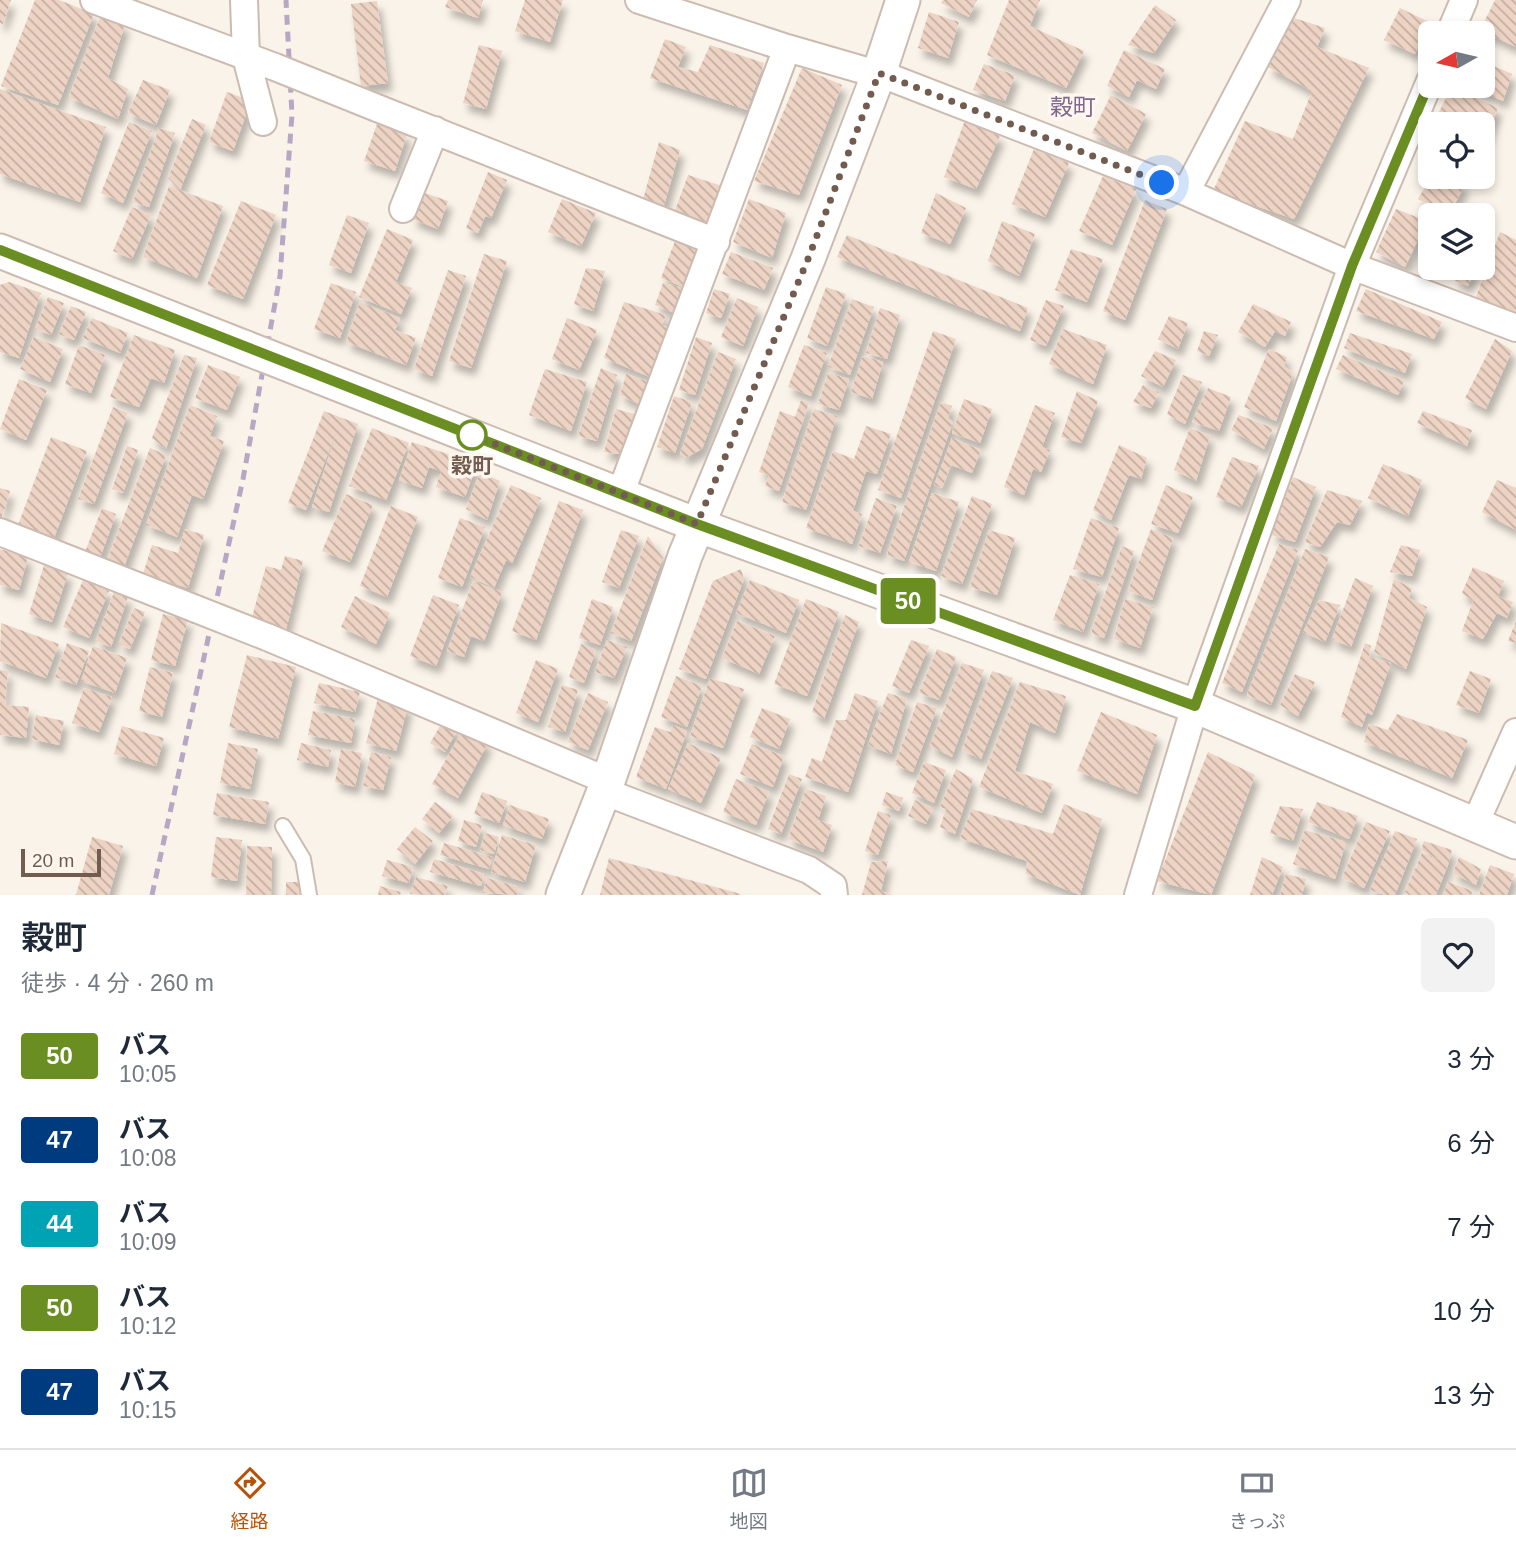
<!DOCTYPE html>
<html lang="ja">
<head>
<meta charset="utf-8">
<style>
  body { margin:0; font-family:Helvetica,"Noto Sans JP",sans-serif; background:#f2f2f3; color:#1f2937; height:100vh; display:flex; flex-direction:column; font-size:26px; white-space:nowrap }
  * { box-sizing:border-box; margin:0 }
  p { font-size:23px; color:#747a83 }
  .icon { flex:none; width:38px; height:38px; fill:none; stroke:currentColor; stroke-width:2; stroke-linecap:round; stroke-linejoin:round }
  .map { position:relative; height:895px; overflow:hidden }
  .side { display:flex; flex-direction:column; background:#fff; flex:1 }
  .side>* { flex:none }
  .badge { padding:0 14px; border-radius:5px; font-size:24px; line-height:46px }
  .needle { width:46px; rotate:262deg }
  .tools { position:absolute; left:1418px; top:21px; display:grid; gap:14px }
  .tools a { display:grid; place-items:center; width:77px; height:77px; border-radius:10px; background:#fff; box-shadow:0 4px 10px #0003; font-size:35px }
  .scale { position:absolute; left:21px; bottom:18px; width:80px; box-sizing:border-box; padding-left:7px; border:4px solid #725b4f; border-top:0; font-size:19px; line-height:24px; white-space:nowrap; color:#725b4f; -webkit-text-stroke:5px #fdf7ef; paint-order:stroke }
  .you { position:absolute; width:35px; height:35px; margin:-18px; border:5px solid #fff; border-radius:50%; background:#1a73e8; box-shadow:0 0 0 10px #1a73e833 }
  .map>.badge { position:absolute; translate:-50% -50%; box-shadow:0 0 0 4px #fff }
  .round { display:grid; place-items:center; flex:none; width:74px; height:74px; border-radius:10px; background:#f2f2f3 }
  .overview { display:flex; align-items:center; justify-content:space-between; height:119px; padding:0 21px }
  h1 { font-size:33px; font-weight:600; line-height:52px }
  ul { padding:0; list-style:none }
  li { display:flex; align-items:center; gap:21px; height:84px; padding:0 21px }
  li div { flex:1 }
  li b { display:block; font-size:26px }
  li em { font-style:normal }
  li .badge { min-width:77px; font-weight:700; text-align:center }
  .menu { display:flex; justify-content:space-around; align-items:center; height:98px; border-top:2px solid #e0e1e3; background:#fff; font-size:19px; color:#747a83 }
  .menu a { display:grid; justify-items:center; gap:4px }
  .menu .selected { color:#b45309 }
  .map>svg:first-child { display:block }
  .building { fill:url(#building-back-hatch); filter:url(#shadow) }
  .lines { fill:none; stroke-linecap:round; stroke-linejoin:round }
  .service-casing { stroke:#ccbbb0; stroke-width:18 }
  .minor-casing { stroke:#ccbbb0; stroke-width:30 }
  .tertiary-casing { stroke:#ccbbb0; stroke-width:37 }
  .service { stroke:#fff; stroke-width:14 }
  .minor { stroke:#fff; stroke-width:26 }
  .tertiary { stroke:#fff; stroke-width:33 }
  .rail { stroke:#b6a8c4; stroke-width:5; stroke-dasharray:10 7; stroke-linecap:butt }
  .minor-bridge-casing { stroke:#ccbbb0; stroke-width:30; stroke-linecap:butt }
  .tertiary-bridge-casing { stroke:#ccbbb0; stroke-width:37; stroke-linecap:butt }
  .minor-bridge { stroke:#fff; stroke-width:26 }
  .tertiary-bridge { stroke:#fff; stroke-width:33 }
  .line-casing { stroke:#fff; stroke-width:16 }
  .line { stroke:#6b8e23; stroke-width:10 }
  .walk { stroke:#725b4f; stroke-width:7; stroke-dasharray:0 12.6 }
  .stop-dot { fill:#fff; stroke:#6b8e23; stroke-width:3.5 }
  .labels { text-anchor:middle; stroke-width:7; stroke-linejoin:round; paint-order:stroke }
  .stop-label { font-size:21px; font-weight:bold; fill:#725b4f; stroke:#fdf7ef }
  .neighbourhood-label { font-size:23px; fill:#80678e; stroke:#fdf7ef }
</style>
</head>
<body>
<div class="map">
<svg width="1516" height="895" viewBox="0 0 1516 895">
  <defs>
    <pattern id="building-back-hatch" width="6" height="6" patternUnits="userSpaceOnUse" patternTransform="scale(1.75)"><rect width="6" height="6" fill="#edd3c3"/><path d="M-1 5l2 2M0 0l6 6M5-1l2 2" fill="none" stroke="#c4aea1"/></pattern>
    <filter id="shadow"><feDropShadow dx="4.5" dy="8" stdDeviation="3.5" flood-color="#0004"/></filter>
  </defs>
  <rect width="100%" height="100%" fill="#faf3e9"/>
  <path class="building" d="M0 0H11L3 24 0 23Z
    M35 0H59L94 14 58 105 1 86Z
    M448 0H483L478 18 445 7Z
    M525 0H563L550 42 515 31Z
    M943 0H977L969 17 941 3Z
    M1009 0H1040L1030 26 1084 51 1066 88 987 55Z
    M1495 0H1516V47L1480 30Z
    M377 1 388 83 361 86 351 4Z
    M1155 5 1176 20 1154 53 1128 45Z
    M1400 8 1429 22 1415 54 1384 40Z
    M929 12 959 22 948 58 918 48Z
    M100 17 125 24 108 78 128 89 118 119 69 97Z
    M1294 18 1325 28 1317 47 1369 68 1294 219 1213 191 1245 121 1293 139 1312 91 1268 67Z
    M665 39 686 47 678 67 698 72 710 45 764 63 747 110 650 78Z
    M479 45 502 51 486 109 463 103Z
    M1124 50 1165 69 1156 89 1137 80 1129 97 1107 86Z
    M1482 61 1512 74 1503 101 1468 86H1482Z
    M984 64 1015 75 1005 101 973 90Z
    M802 68 842 85 799 195 754 181Z
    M143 80 170 90 156 125 128 113Z
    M1452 86 1498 108 1482 147V124H1453L1438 114Z
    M0 89 106 127 80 202 0 174Z
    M227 92 251 101 233 151 209 142Z
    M1111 95 1146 114 1127 151 1092 133Z
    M192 119 206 125 180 190 168 178Z
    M965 120 1000 136 976 189 944 177Z
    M129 122 152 131 123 203 101 193Z
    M377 124 407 134 395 171 364 161Z
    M159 128 175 133 149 207 133 202Z
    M659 142 680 150 663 209 642 203Z
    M1034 149 1069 163 1045 217 1012 204Z
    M488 172 507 180 491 218 485 216 478 233 466 228Z
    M688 175 722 186 707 223 674 213Z
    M1103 176 1136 189 1112 245 1079 231Z
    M1431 177H1450L1465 185 1449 215 1418 199Z
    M169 186 223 206 197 278 143 257Z
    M422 192 448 201 438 229 412 219Z
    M936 193 966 208 950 244 921 233Z
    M562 199 596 213 581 246 548 232Z
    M749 199 786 213 772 258 733 242Z
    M1145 200 1167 209 1125 320 1103 311Z
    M241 201 276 215 243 299 207 285Z
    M132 207 151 215 132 259 113 251Z
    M1396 209 1427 221 1405 267 1376 252Z
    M347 215 369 223 351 273 329 265Z
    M1002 221 1035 234 1019 276 988 261Z
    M387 229 413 240 396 282 412 288 401 314 359 297Z
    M1500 232 1516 240V318L1474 302Z
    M847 235 1028 308 1020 331 837 257Z
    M1482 236 1489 240 1482 255Z
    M675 241 701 246 688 289 679 315 655 305 663 283 688 289 661 278Z
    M1071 249 1103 259 1087 302 1055 290Z
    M731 252 773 268 764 290 722 274Z
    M484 254 507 261 471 368 449 361Z
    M586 268 605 271 593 311 574 304Z
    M1459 268H1477L1468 286 1454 280Z
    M448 270 466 276 432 376 414 369Z
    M9 282 41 293 19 358 0 352V285Z
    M331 283 356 292 340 338 314 329Z
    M826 287 846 294 827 346 807 338Z
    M714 289 730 294 721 318 706 313Z
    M1366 289 1442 322 1434 339 1356 311Z
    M48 297 64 303 51 335 35 329Z
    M737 298 758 307 743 346 721 337Z
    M852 299 874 307 850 375 828 367Z
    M1046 300 1064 306 1046 346 1030 340Z
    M360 302 400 318 395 330 416 338 406 365 346 342Z
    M624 302 666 315 662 325 671 328 657 380 604 358Z
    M1253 304 1291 322 1285 336 1275 331 1265 347 1238 332Z
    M71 306 86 312 74 340 59 334Z
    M880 308 900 315 887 359 866 353Z
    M1169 316 1188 323 1178 349 1158 339Z
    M92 318 128 333 120 353 83 338Z
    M567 318 597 330 579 370 552 359Z
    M1063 329 1107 345 1093 384 1049 364Z
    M933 331 956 339 901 498 878 490Z
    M1204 331 1218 335 1209 356 1197 351Z
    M1350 333 1412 354 1405 373 1344 348Z
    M134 335 175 350 164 383 151 378 139 407 110 397Z
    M34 337 63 349 50 382 20 369Z
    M696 337 712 343 695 395 679 390Z
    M1495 339 1512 351 1486 409 1465 398Z
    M79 345 105 355 91 393 65 384Z
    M804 345 827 353 811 396 788 387Z
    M1269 349 1287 357 1284 366 1293 373 1276 421 1244 407Z
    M1155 351 1176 360 1163 387 1141 376Z
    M718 352 736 359 702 449 687 457 680 454Z
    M184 355 197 358 166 449 152 438Z
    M1343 355 1404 381 1398 395 1336 369Z
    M863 356 883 362 872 399 851 392Z
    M208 365 240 377 227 410 195 398Z
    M601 368 617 375 597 441 578 436Z
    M545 369 587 382 571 431 529 415Z
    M828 373 849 379 839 410 818 404Z
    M626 374 652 383 645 407 620 395Z
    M1183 375 1202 382 1185 424 1167 414Z
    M19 379 47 390 26 440 0 429Z
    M1143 385 1159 392 1151 408 1133 402Z
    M1208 388 1231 397 1219 431 1192 422Z
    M1077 391 1098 401 1081 443 1061 437Z
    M674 396 692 402 675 453 657 447Z
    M964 399 992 409 980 443 952 433Z
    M801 400 809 403 779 491 765 486 769 475 759 472 780 411 795 417Z
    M941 402 952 406 948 418 953 422 904 561 887 555Z
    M190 405 217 416 210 436 224 441 203 499 192 495 177 537 146 525Z
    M1035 405 1055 413 1042 447 1050 450 1041 472 1033 469 1024 495 1004 487Z
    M113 407 128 413 94 504 78 499Z
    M616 409 645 417 635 443 618 454 604 452Z
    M814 409 837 416 806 510 782 502Z
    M324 411 358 424 329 512 312 507 337 431 306 510 288 503Z
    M1423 411 1472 430 1467 446 1417 423Z
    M1239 415 1273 428 1264 449 1231 430Z
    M866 426 891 434 877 474 866 471 853 511 862 514 852 544 806 528 833 451 854 459Z
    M372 428 409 443 386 500 349 486Z
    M1190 428 1210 436 1196 481 1174 470Z
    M51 437 87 451 54 538 18 525Z
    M952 438 981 450 972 473 951 465 942 488 934 485Z
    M412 442 477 464 465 497 436 487 441 471 429 467 422 488 399 480Z
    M1119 445 1147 458 1141 479 1129 475 1111 520 1093 510Z
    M127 446 138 450 123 493 112 489Z
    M150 448 166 455 124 567 107 561Z
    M1232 457 1259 466 1241 507 1216 497Z
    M1383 464 1422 480 1408 516 1368 498Z
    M480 472 500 481 487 520 466 509Z
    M1293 477 1316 487 1295 542 1271 535Z
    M1497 480 1516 488V530L1482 512Z
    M511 485 541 498 512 563 506 560 494 588 470 577Z
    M1166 485 1193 497 1178 533 1151 524Z
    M0 488 10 491 1 520H0Z
    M1327 490 1362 501 1350 525 1337 522 1320 547 1305 542Z
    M932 493 959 502 936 571 909 562Z
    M346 494 373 505 350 562 322 551Z
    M972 496 992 504 962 584 941 576Z
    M876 498 897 506 880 553 859 546Z
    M559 501 583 510 536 640 512 631Z
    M391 506 418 517 387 597 360 586Z
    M102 508 116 514 100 558 85 552Z
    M460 518 485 527 462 587 438 578Z
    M1091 518 1119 528 1102 577 1073 569Z
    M185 529 204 535 188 588 143 574 152 545 178 553Z
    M1151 529 1173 538 1152 600 1128 591Z
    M621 530 639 536 619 588 602 582Z
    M989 530 1015 538 997 595 970 587Z
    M648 536 663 558 631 641 611 633Z
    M1279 544 1298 550 1242 692 1222 683Z
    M1401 545 1420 550 1412 576 1390 572Z
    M1122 546 1134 551 1104 638 1091 633Z
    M0 549 28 557 19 590 0 585Z
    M1305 549 1329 557 1271 705 1247 695Z
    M285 556 303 561 286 630 251 621 266 566 281 570Z
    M44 565 68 573 52 622 29 614Z
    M1473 567 1504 581 1498 596 1513 602 1507 618 1497 613 1483 639 1462 631 1473 601 1462 593Z
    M741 569 744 579 706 679 679 669 713 581Z
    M1070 575 1099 584 1083 632 1053 620Z
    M1355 578 1373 586 1351 647 1332 639Z
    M1394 579 1412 588 1409 598 1427 607 1406 669 1374 652Z
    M83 580 109 591 89 638 63 627Z
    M750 580 799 600 786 633 736 613Z
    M473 581 502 592 484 641 471 636 464 657 447 651Z
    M114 592 128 597 111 647 96 641Z
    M433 595 459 605 436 666 410 656Z
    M355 596 390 613 376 644 341 627Z
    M592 599 613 607 600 645 579 638Z
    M806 599 839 612 807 696 774 684Z
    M1125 599 1153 607 1140 648 1114 639Z
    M1319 600 1340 605 1325 642 1303 632Z
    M134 608 145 612 130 649 119 644Z
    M163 614 188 620 175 666 151 660Z
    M845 615 859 622 824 719 812 712Z
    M737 621 775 636 759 674 722 658Z
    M1516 621V643L1508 641Z
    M1 623 59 644 46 678 0 661Z
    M607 640 627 647 614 678 595 672Z
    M911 640 929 646 909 693 892 686Z
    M67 643 89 651 76 685 55 677Z
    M1365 643 1371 646 1369 657 1391 663 1372 715 1367 712 1362 727 1341 717Z
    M581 644 596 650 584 683 569 677Z
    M93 646 127 658 115 693 81 681Z
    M937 649 956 657 939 700 919 693Z
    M247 655 296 667 278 739 229 727Z
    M536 660 558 669 538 722 516 713Z
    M962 663 984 670 952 757 930 746Z
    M150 667 173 673 162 717 139 711Z
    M0 670 8 671 5 705 29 707 26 738 0 735Z
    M992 671 1013 678 981 759 962 750Z
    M1470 671 1491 679 1479 713 1456 705Z
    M1295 674 1315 682 1298 716 1280 705Z
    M676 676 702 686 687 727 661 717Z
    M710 678 744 689 723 748 690 736Z
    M1020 682 1066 696 1055 733 1030 722 1015 771 1053 784 1042 813 979 787Z
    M319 683 360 692 355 712 314 703Z
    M562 685 578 690 565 732 548 727Z
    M84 688 112 697 99 732 72 723Z
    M588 693 608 702 588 750 568 742Z
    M855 693 878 701 848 792 805 777 812 758 822 762 836 720H846Z
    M888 693 907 699 891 754 868 745Z
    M378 698 408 706 396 751 366 743Z
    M917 702 937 708 913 772 895 765Z
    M762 708 790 719 779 749 750 737Z
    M313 711 355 719 351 743 308 735Z
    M1101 712 1157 735 1137 794 1077 771Z
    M1397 714 1468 740 1452 778 1364 742 1369 724 1388 730Z
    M36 715 64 721 59 745 32 739Z
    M443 721 458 729 445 752 430 743Z
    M673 725 687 731 666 789 636 777 655 727 670 732Z
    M122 726 164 738 156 766 114 754Z
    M463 729 488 743 458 798 432 784Z
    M228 743 258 749 250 789 220 783Z
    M301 743 331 750 328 767 297 760Z
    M688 743 721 758 701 803 668 789Z
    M752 744 784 756 773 787 740 774Z
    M341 749 362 753 355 787 335 782Z
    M371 752 391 757 383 790 363 786Z
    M1208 752 1255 775 1211 895 1157 881Z
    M924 762 946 770 934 803 912 793Z
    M956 769 973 779 955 834 940 827 946 809 940 807Z
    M789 774 802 779 781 834 768 829Z
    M736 779 769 792 756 825 723 812Z
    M806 789 826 796 818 820 832 825 823 852 788 839Z
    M482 792 507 801 499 823 474 814Z
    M886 792 903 798 899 811 882 805Z
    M217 793 269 802 265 824 213 815Z
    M915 800 933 808 926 824 908 816Z
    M435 802 453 816 439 833 422 819Z
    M1317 802 1358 816 1349 839 1308 822Z
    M1064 804 1102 819 1080 895 1026 874 1027 861 960 838 972 809 1053 834Z
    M510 805 549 819 542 839 503 825Z
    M1280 806 1303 809 1293 841 1270 833Z
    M878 811 891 815 878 855 865 851Z
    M464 820 482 825 476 847 458 841Z
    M1366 822 1390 831 1364 888 1342 878Z
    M415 827 433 841 415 864 397 849Z
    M1305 830 1346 842 1335 879 1293 864Z
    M1395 831 1417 839 1395 895H1385L1370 890Z
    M485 833 499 837 494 854 480 850Z
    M502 835 536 845 525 882 491 872Z
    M92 837 123 846 109 895H76Z
    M216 837 242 840 237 881 211 877Z
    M1424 841 1452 850 1448 865 1436 895H1409L1405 892 1422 853 1443 862 1421 850Z
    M444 843 492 857 489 869 440 855Z
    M247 846 272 847 271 895H246Z
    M1262 857 1283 867 1272 895H1250Z
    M1459 857 1481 869 1476 885 1453 873Z
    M609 858 741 894 740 895H600Z
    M434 859 484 874 481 886 430 872Z
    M387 860 413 867 409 883 382 876Z
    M888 861 881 891 892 895H862L871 862Z
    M1490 865 1514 874 1507 895H1479Z
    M1286 874 1306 879 1302 895H1280Z
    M416 877 448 886 445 895 410 894Z
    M487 878 519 887 517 895 483 893Z
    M286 882H301L302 895H286Z
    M1448 882 1473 891 1471 895H1443Z
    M380 886 401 892 400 895H378Z"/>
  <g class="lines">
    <g class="service-casing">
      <path id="service" d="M283 826 303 859 309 895"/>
    </g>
    <g class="minor-casing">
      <path id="minor" d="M94 0 275 67
        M244 0 246 57 263 122
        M639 0 787 48 894 79 1186 192 1352 266 1516 328
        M1450 33 1464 0
        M377 108 716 242
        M1186 192 1287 0
        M403 209 435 130
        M621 492 787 48
        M0 532 196 609
        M267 637 608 781
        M603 791 809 870 833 886 834 895
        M1475 824 1516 732
        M1138 895 1195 706 1352 266 1430 81"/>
    </g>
    <g class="tertiary-casing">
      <path id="tertiary" d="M0 251 246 348
        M320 377 697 525 1195 706 1516 842
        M563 895 608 781 685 556 808 259 879 73 903 0"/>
    </g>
    <use href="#service" class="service"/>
    <use href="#minor" class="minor"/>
    <use href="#tertiary" class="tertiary"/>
    <path class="rail" d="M152 895 243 479 280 276 292 115 286 0"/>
    <g class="minor-bridge-casing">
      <path id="minor-bridge" d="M275 67 377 108
        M196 609 267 637"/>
    </g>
    <g class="tertiary-bridge-casing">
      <path id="tertiary-bridge" d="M246 348 320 377"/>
    </g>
    <use href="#minor-bridge" class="minor-bridge"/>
    <use href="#tertiary-bridge" class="tertiary-bridge"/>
  </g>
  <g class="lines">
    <g class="line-casing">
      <path id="line" d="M0 250 697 524 1195 706 1352 266 1430 81"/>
    </g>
    <use href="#line" class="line"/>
    <path class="walk" d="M472 435 697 524 808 259 879 73 1162 183"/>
  </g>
  <circle class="stop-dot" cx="472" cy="435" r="14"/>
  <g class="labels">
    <g class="stop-label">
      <text x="472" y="473">穀町</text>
    </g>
    <g class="neighbourhood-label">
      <text x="1073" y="115">穀町</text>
    </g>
  </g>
</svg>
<div class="tools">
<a><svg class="needle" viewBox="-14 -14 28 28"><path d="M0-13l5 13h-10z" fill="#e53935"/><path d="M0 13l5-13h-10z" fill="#747a83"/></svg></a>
<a><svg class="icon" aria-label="locate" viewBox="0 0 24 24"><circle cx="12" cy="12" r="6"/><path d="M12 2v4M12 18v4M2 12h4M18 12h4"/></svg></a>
<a><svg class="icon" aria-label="layers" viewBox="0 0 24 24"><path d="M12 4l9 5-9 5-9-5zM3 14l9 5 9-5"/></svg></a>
</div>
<div class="scale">20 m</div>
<div class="you" style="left:1162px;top:183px"></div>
<b class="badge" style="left:908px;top:601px;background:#6b8e23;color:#fff">50</b>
</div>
<section class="side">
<div class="overview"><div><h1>穀町</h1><p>徒歩 · 4 分 · 260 m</p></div><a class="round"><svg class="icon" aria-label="heart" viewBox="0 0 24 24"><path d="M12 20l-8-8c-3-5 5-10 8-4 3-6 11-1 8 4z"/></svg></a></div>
<ul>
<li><span class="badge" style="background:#6b8e23;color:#fff">50</span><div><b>バス</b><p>10:05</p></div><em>3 分</em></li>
<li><span class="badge" style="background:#003b80;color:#fff">47</span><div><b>バス</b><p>10:08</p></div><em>6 分</em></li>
<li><span class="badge" style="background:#00a3b4;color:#fff">44</span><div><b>バス</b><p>10:09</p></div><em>7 分</em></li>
<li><span class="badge" style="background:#6b8e23;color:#fff">50</span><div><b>バス</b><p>10:12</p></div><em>10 分</em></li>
<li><span class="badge" style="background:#003b80;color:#fff">47</span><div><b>バス</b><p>10:15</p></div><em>13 分</em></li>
</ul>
</section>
<nav class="menu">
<a class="selected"><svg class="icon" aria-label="directions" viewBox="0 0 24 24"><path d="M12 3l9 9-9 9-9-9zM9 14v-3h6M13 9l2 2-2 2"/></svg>経路</a>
<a><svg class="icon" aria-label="map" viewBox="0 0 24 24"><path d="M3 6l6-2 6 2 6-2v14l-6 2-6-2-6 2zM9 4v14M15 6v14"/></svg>地図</a>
<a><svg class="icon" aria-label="tickets" viewBox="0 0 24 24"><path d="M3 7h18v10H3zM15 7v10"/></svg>きっぷ</a>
</nav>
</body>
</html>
